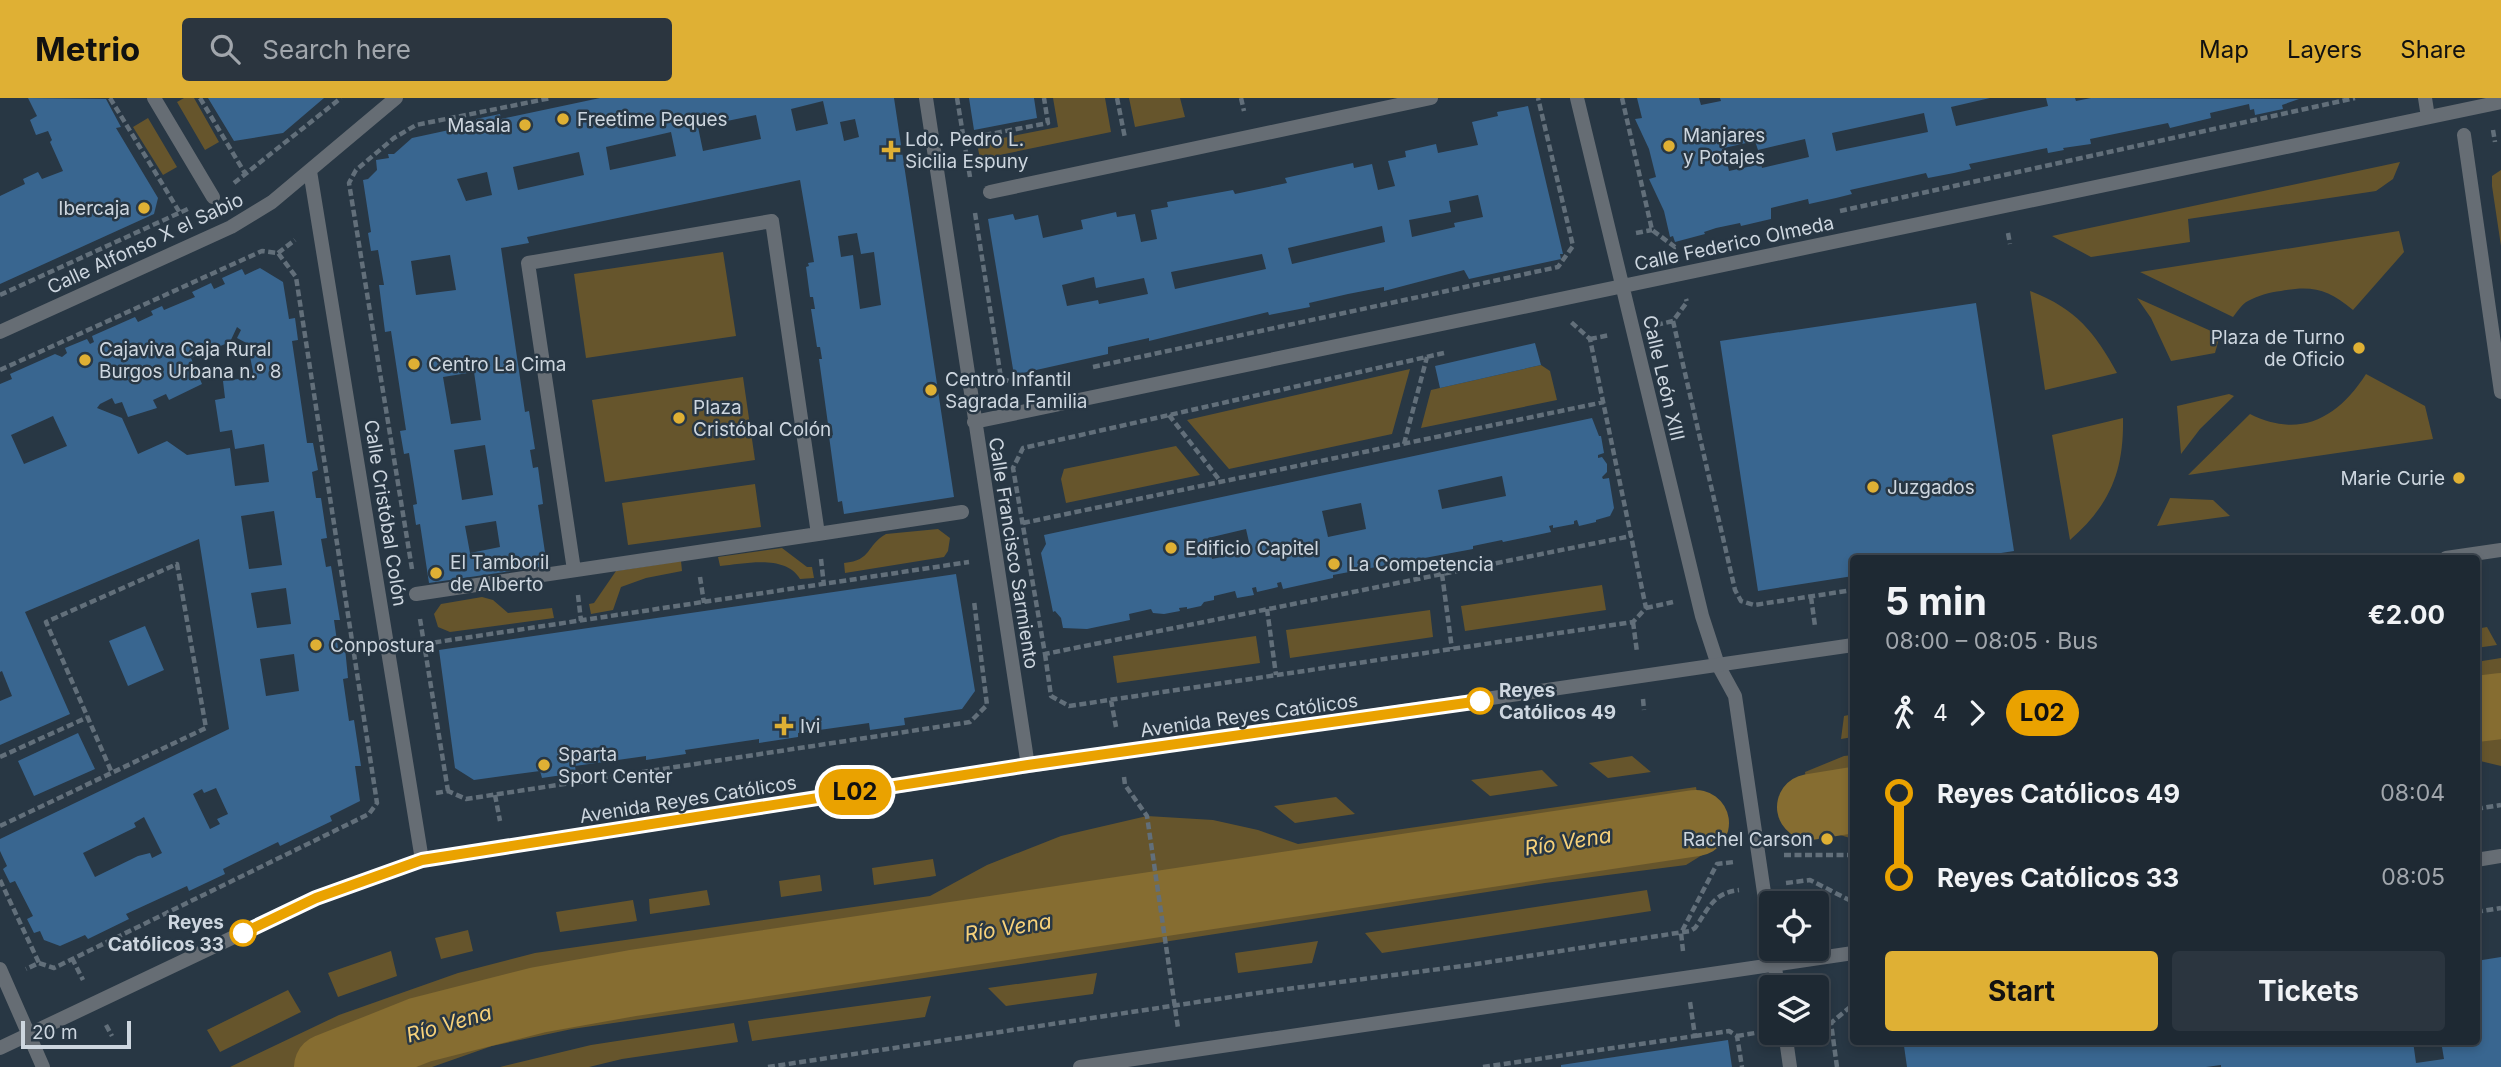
<!DOCTYPE html>
<html lang="en">
<head>
<meta charset="utf-8">
<style>
  body { margin:0; font-family:Inter,sans-serif; background:#2b353f; color:#f1f3f6; height:100vh; display:flex; flex-direction:column; font-size:26px; white-space:nowrap }
  * { box-sizing:border-box; margin:0 }
  p { font-size:23px; color:#a1a6ac }
  .icon { flex:none; width:38px; height:38px; fill:none; stroke:currentColor; stroke-width:2; stroke-linecap:round; stroke-linejoin:round }
  .map { position:relative; flex:1; overflow:hidden }
  .panel { position:absolute; left:1850px; top:457px; width:630px; height:490px; display:flex; flex-direction:column; background:#1e2933; border-radius:7px; box-shadow:0 4px 10px #0003,0 0 0 2px #3c454e }
  .panel>* { flex:none }
  .badge { padding:0 14px; border-radius:23px; font-size:24px; line-height:46px }
  .tools { position:absolute; left:1759px; top:793px; display:grid; gap:14px }
  .tools a { display:grid; place-items:center; width:70px; height:70px; border-radius:7px; background:#1e2933; box-shadow:0 4px 10px #0003,0 0 0 2px #3c454e; font-size:35px }
  .scale { position:absolute; left:21px; bottom:18px; width:110px; box-sizing:border-box; padding-left:7px; border:4px solid #cdd6df; border-top:0; font-size:19px; line-height:24px; white-space:nowrap; color:#cdd6df; -webkit-text-stroke:5px #283744; paint-order:stroke }
  .map>.badge { position:absolute; translate:-50% -50%; box-shadow:0 0 0 4px #fff }
  .legs { display:flex; align-items:center; gap:10px; height:77px; padding:0 35px; font-size:23px }
  .legs p { margin-inline-start:auto }
  .overview { display:flex; align-items:center; justify-content:space-between; height:119px; padding:0 35px }
  h1 { font-size:38px; font-weight:700; line-height:52px }
  .button { display:flex; gap:14px; margin-top:auto; padding:14px 35px }
  .button a { flex:1; height:80px; border-radius:7px; background:#dfb034; color:#111; font-size:28px; font-weight:700; line-height:80px; text-align:center }
  .button a+a { background:#2b353f; color:#f1f3f6 }
  ul { padding:0 35px; list-style:none }
  li { display:flex; align-items:center; gap:24px; height:84px; font-size:26px }
  li i { display:grid; place-items:center; width:10px; height:100%; margin:0 9px; background:currentColor }
  li i::after { content:''; width:18px; height:18px; margin:-9px; border:5px solid; border-radius:50%; background:#1e2933 }
  li p { margin-inline-start:auto }
  li:first-child i { background:linear-gradient(#0000 50%,currentColor 0) }
  li:last-child i { background:linear-gradient(currentColor 50%,#0000 0) }
  header { display:flex; align-items:center; gap:42px; box-sizing:border-box; height:98px; padding:0 35px; background:#dfb034; color:#111 }
  header strong { font-size:33px }
  nav { display:flex; gap:38px; margin-inline-start:auto; font-size:24px }
  .search { width:490px; height:63px; background:#2b353f; display:flex; align-items:center; gap:18px; box-sizing:border-box; padding:0 24px; border-radius:7px; color:#a1a6ac; font-size:26px }
  .map>svg:first-child { display:block }
  .green { fill:#66552c }
  .lines { fill:none; stroke-linecap:round; stroke-linejoin:round }
  .river { stroke:#866d31; stroke-width:66 }
  .building { fill:#396690; fill-rule:evenodd }
  .path { stroke:#626f7a; stroke-width:4.5; stroke-dasharray:7 3.5; stroke-linecap:butt }
  .service { stroke:#666d74; stroke-width:14 }
  .pedestrian { stroke:#666d74; stroke-width:14 }
  .minor { stroke:#666d74; stroke-width:14 }
  .tertiary { stroke:#666d74; stroke-width:14 }
  .line-1-casing { stroke:#fff; stroke-width:16 }
  .line-1 { stroke:#eaa200; stroke-width:10 }
  .poi-dot { fill:#dfb034; stroke:#283744; stroke-width:2.5 }
  .stop-1-dot { fill:#fff; stroke:#eaa200; stroke-width:3.5 }
  .labels { text-anchor:middle; stroke-width:5; stroke-linejoin:round; paint-order:stroke }
  .poi-label { font-size:19px; fill:#cdd6df; stroke:#283744; text-anchor:start }
  .street-label { font-size:19px; fill:#cdd6df; stroke:#283744 }
  .stop-label { font-size:19px; font-weight:bold; fill:#cdd6df; stroke:#283744; text-anchor:start }
  .water-label { font-size:21px; font-style:italic; fill:#f7d17a; stroke:#283744 }
</style>
</head>
<body>
<header>
<strong>Metrio</strong>
<div class="search"><svg class="icon" aria-label="search" viewBox="0 0 24 24"><circle cx="10" cy="10" r="6"/><path d="M15 15l6 6"/></svg>Search here</div>
<nav><a>Map</a><a>Layers</a><a>Share</a></nav>
</header>
<div class="map">
<svg width="2501" height="969" viewBox="0 0 2501 969">
  <rect width="100%" height="100%" fill="#283744"/>
  <path class="green" d="M184 0H194L219 44 205 52 177 4Z
    M1053 0H1105L1111 34 980 61 977 45 1058 29Z
    M1129 0H1180L1185 19 1135 29Z
    M148 20 177 69 163 77 133 29Z
    M2400 64 2393 81 2376 93 2188 121 2190 144 2091 159 2052 138Z
    M2501 72V148L2492 88V78Z
    M2399 133 2404 154 2353 212C2328 191 2312 187 2281 193 2270 194 2257 198 2248 203 2242 206 2237 214 2233 219L2140 174Z
    M723 154 736 238 586 260 574 176Z
    M2030 193C2075 210 2095 234 2117 275L2045 292Z
    M2137 200 2220 237 2215 255 2171 263 2151 220Z
    M1541 267 1550 273 1557 302 1421 330 1431 292Z
    M1410 271 1392 336 1229 371 1187 322Z
    M2366 276 2425 308 2433 341 2188 377 2250 316C2300 341 2338 320 2366 276Z
    M743 279 755 362 605 384 592 302Z
    M2229 296 2234 298 2200 331 2181 356 2177 308Z
    M2123 320C2124 373 2110 407 2070 442L2052 337Z
    M1176 348 1200 377 1066 405 1061 381 1064 371Z
    M755 386 761 429 628 447 622 405Z
    M2170 400 2213 402 2230 418 2157 428Z
    M938 431 950 440 948 453 944 459 845 475 844 465C873 462 865 448 886 436Z
    M782 450 807 469H812L814 480 800 481C785 456 745 466 720 468L718 459Z
    M681 463 682 473 646 480 621 489 613 512 591 516 589 506 594 505 616 473Z
    M1602 487 1606 512 1465 533 1461 508Z
    M482 499 493 502 508 515 552 510 554 520 450 534 438 529 434 516 441 506Z
    M1430 512 1433 539 1290 560 1286 532Z
    M2487 529 2497 547 2476 550V531Z
    M1256 538 1260 565 1117 585 1113 558Z
    M2501 560V668L2476 662V564Z
    M1853 616V639L1841 641 1844 618Z
    M1853 657V741L1837 736 1814 740 1805 674 1844 658Z
    M1632 658 1651 674 1608 680 1589 665Z
    M1542 672 1558 688 1490 698 1471 682Z
    M1696 689 1707 754 1686 767 1545 785 1014 867 572 931 492 948 432 969H230L339 917 458 875 535 855 930 798 987 767 1061 738 1147 718 1213 722 1258 732 1298 746Z
    M1336 699 1355 716 1295 725 1274 708Z
    M933 761 936 778 874 787 872 770Z
    M820 777 822 793 781 799 779 783Z
    M707 792 710 807 650 816 649 801Z
    M1647 792 1651 813 1382 855 1365 835Z
    M633 802 637 823 560 834 556 814Z
    M468 832 473 853 441 861 435 840Z
    M1318 843 1312 865 1238 875 1235 855Z
    M391 853 397 878 338 899 328 875Z
    M1097 875 1093 896 1006 908 988 890Z
    M288 892 301 914 220 954 207 932Z
    M931 898 925 919 752 943 748 923Z
    M734 925 738 944 622 961 589 969H500L591 947Z"/>
  <g class="lines">
    <path class="river" d="M2476 611 2501 608
      M1810 709 1853 702
      M327 969 420 932 538 902 633 885 1696 725"/>
  </g>
  <path class="building" d="M28 0 106 1 121 29 116 30 158 100 154 116 0 186V98L25 86 23 81 38 74 42 81 63 73 50 44 52 42 48 33 36 37 30 22 37 18Z
    M208 0H324L283 35 234 43Z
    M600 0H894L954 399 844 416 842 403 838 404 829 338 833 337 831 326H828L819 261H822L820 249H817L811 211H815L813 199H810L806 169 809 168 808 165 814 164 800 82 560 132 527 139 529 145 501 150 525 314 529 313 535 351 530 352 533 370 538 369 543 406 538 407 547 468 429 485 420 426 416 427 413 407 417 406 409 355 404 356 400 333 406 332 391 233 385 234 379 187H384L378 152 371 153 368 135 371 134 363 82 368 81 377 72 376 62 389 60 388 56H394L412 40 477 26 476 21 500 16 501 21ZM823 3 828 26 796 33 791 11ZM756 17 761 41 703 53 698 29ZM855 21 859 39 844 43 840 24ZM671 34 676 58 610 72 606 49ZM579 54 584 77 518 92 513 69ZM487 74 492 97 466 103 457 81ZM857 135 861 156 874 154 881 207 860 211 853 157 841 159 838 138ZM450 157 456 192 416 197 411 163ZM474 274 481 322 451 326 443 279ZM485 347 493 397 462 402 454 352ZM496 423 500 449 470 455 465 428Z
    M969 0H1034L1037 20 974 32Z
    M1637 0H1699L1701 7 1721 3 1720 0H1990L1951 9 1956 28 2048 8 2046 0H2075L2076 3 2091 0 2299 1 2282 7 2283 11 2255 17 2254 11 2250 12 2249 6 2210 15 2211 20 2170 30 2168 25 2090 41 2091 46 2063 50 2064 52 2048 55 2047 50 1969 66 1971 71 1954 75 1928 80 1926 75 1850 92 1852 96 1836 100 1809 106 1808 101 1771 110V121L1741 128 1740 125 1716 130 1704 134 1705 136 1675 144 1673 138 1670 139 1664 113 1649 81 1656 79 1649 51 1635 21 1642 20ZM1924 15 1928 34 1836 53 1832 35ZM1805 41 1809 59 1762 70 1761 66 1729 73 1724 50 1755 43 1758 52Z
    M1528 8 1563 156H1560L1561 161 1469 181 1464 172 1384 193V189L1348 196 1309 205 1310 209 1269 217 1268 214 1149 243V240L1108 249V256L1014 277 988 121 1013 116 1015 122 1038 117 1043 140 1083 131 1081 122 1116 114 1117 119 1135 116 1141 144 1157 141 1151 112 1168 109 1167 104 1233 92 1235 96 1287 85 1285 80 1353 65 1354 70 1372 66 1378 92 1395 88 1388 63 1406 59 1405 53 1436 46 1438 55 1478 47 1472 24 1498 18 1497 14ZM1478 97 1483 119 1454 125 1455 129 1412 139 1409 122 1451 114 1449 103ZM1382 128 1385 144 1292 166 1288 150ZM1262 156 1266 171 1175 191 1171 174ZM1094 179 1096 190 1144 180 1148 196 1099 206 1098 202 1067 208 1062 187Z
    M260 170 283 184 289 221 295 220 298 242 292 243 307 345H313L318 372 312 374 316 400H321L327 440 321 441 326 469 331 468 340 522H334L338 550H345L348 580 343 581 349 623 354 622 361 668H355L360 703 330 718 332 723 280 748 278 744 223 771 225 776 189 793 187 788 126 816 129 821 88 841 85 837 60 848 44 842 40 833 34 835 27 821 33 818 15 783 10 785 3 771 7 768 0 753V741L229 631 199 441 25 514 70 616 0 647V603L12 598 2 573 0 574V286L12 281 10 276 55 256 62 259 67 255 65 250 87 241 90 246 94 244 92 238 135 219 138 224 153 217 151 213 162 208 164 212 195 199 192 194 211 185 214 191 225 186 222 180 242 171 245 177ZM237 229 241 232 237 240 254 249 255 257 250 258 254 279 223 283 225 300 215 302 220 334 232 332 235 351 264 346 269 384 235 388 230 350 187 357 167 343 138 356 122 320 97 310 100 306 112 300 115 306 122 304 128 319 157 310 153 302 166 296 169 302 202 286 191 260 230 244ZM53 318 67 348 24 366 11 337ZM274 413 282 467 249 471 241 418ZM286 490 291 526 257 530 251 495ZM294 556 299 593 266 598 260 561ZM216 690 228 716 217 721 220 726 210 731 193 696 202 691 204 695ZM144 719 162 755 152 760 150 755 138 758 95 779 83 755 136 729 134 725Z
    M1976 205 2014 453 1969 460H1853V478L1758 493 1720 243Z
    M1535 245 1541 267 1440 290 1435 268Z
    M1592 320 1599 338H1601L1604 355 1598 357V360L1602 359 1607 366V374L1602 379 1603 381 1609 380 1614 410 1610 418 1596 422V424L1579 428 1577 422 1574 423V426L1553 430V427L1549 428 1551 434 1503 444 1502 442 1473 448V451L1333 477V480L1283 491 1281 484 1277 485 1278 489 1257 494 1256 489 1252 490 1254 497 1237 500 1235 493 1214 498V502L1204 504 1201 508 1187 511V509L1179 510 1180 513 1164 516 1153 515 1151 511 1129 516 1130 522 1087 531 1063 530 1061 520 1055 513 1053 514 1041 455 1046 446 1044 437ZM1502 378 1506 398 1442 411 1438 392ZM1361 405 1366 431 1328 439 1322 413ZM1246 431 1251 453 1212 461 1208 440Z
    M956 476 975 593 962 611 904 620 905 627 870 632 869 625 798 635V639L759 645V641L685 652 686 656 646 662V658L575 668 576 675 542 680 540 673 474 682 455 670 439 552Z
    M145 528 164 572 128 588 109 543Z
    M78 635 95 671 34 698 18 663Z
    M2501 859V969H2221V967L2206 969H1907L1904 948 1934 943H2413L2416 965 2444 961 2441 943H2476V863Z
    M1728 942 1732 969H1561V967Z"/>
  <g class="lines">
    <path class="path" d="M110 0 180 115
      M200 0 246 77
      M957 0 970 79
      M1117 0 1125 40
      M1241 0 1244 13
      M1622 0 1652 132 1675 149 1678 148
      M2493 32 2495 44
      M964 41 1048 25 1044 0
      M234 85 341 0
      M1840 113 2355 0
      M975 115 1001 280 1016 286
      M1636 135 1652 132
      M2008 135 2010 146
      M278 155 295 142
      M0 197 190 110
      M1673 223 1735 492 1741 503 1754 507 1853 492
      M1656 227 1673 223 1687 204 1686 201
      M1590 241 1610 237
      M1444 255 1023 350 1013 370 1045 556 1631 438 1590 241 1571 224
      M1093 269 1558 169 1573 148 1538 0
      M0 272 262 153 278 155 296 179 377 705 369 716 54 870 39 865 26 871
      M1169 317 1221 384
      M1404 346 1427 259
      M1023 425 1604 304
      M821 461 824 488
      M412 471 349 85 356 72 394 40 416 27 551 0
      M1442 476 1452 551
      M700 479 704 505
      M578 497 581 523
      M1811 499 1815 528
      M1646 510 1673 504
      M1267 511 1276 577
      M420 521 448 693
      M1633 524 1637 554
      M424 546 969 464
      M1045 556 1051 598 1069 608 1633 524 1646 510 1631 438
      M1643 601 1644 612
      M1111 602 1116 629
      M0 659 88 619
      M1124 679 1125 687 1147 718 1178 930
      M436 695 448 693 466 701 970 624 987 607 974 503
      M495 697 500 723
      M2476 711 2501 707
      M0 728 206 630 177 466 46 524 112 675
      M1784 757H1853
      M0 782 39 865
      M1786 785 1810 782 1853 804
      M2476 814 2501 810
      M1683 853 1681 835 1717 766 1734 764
      M72 860 83 882
      M106 927 112 938
      M1816 927 1831 925
      M1695 938 1729 933 1737 938 1742 969
      M1737 938 1761 934
      M768 969 1264 894 1470 867 1690 833 1695 830C1709 810 1713 795 1739 792
      M1483 969 1695 938 1690 904
      M1837 969 1831 925 1849 910 1853 909"/>
    <path class="service" d="M990 94 1431 0"/>
    <path class="pedestrian" d="M154 0 213 99
      M2464 37 2501 294
      M818 436 962 414
      M416 496 818 436 772 123 528 165 574 472"/>
    <path class="minor" d="M926 0 1028 668
      M1577 0 1702 518 1718 567 1735 598 1771 842
      M2425 0 2428 19
      M310 73 422 762
      M0 234 231 129 272 104 396 0
      M974 324 2501 4
      M1772 850 1778 889
      M0 871 43 969
      M1785 934 1790 969"/>
    <path class="tertiary" d="M2446 460 2501 452
      M2476 762 2501 758
      M0 950 316 800 422 762 1028 668 1853 547
      M1080 969 1853 855"/>
  </g>
  <g class="lines">
    <g class="line-1-casing">
      <path id="line-1" d="M243 835 316 800 422 762 1028 667 1480 603"/>
    </g>
    <use href="#line-1" class="line-1"/>
  </g>
  <g class="poi-dot">
    <circle cx="563" cy="21" r="7"/>
    <circle cx="525" cy="27" r="7"/>
    <circle cx="1669" cy="48" r="7"/>
    <path d="M887.5 41.5h7v7h7v7h-7v7h-7v-7h-7v-7h7z"/>
    <circle cx="144" cy="110" r="7"/>
    <circle cx="2359" cy="250" r="7"/>
    <circle cx="85" cy="262" r="7"/>
    <circle cx="414" cy="266" r="7"/>
    <circle cx="931" cy="292" r="7"/>
    <circle cx="679" cy="320" r="7"/>
    <circle cx="2459" cy="380" r="7"/>
    <circle cx="1873" cy="389" r="7"/>
    <circle cx="1171" cy="450" r="7"/>
    <circle cx="1334" cy="466" r="7"/>
    <circle cx="436" cy="475" r="7"/>
    <circle cx="316" cy="547" r="7"/>
    <path d="M780.5 617.5h7v7h7v7h-7v7h-7v-7h-7v-7h7z"/>
    <circle cx="544" cy="667" r="7"/>
    <circle cx="1827" cy="741" r="7"/>
  </g>
  <g class="stop-1-dot">
    <circle cx="1480" cy="603" r="12"/>
    <circle cx="243" cy="835" r="12"/>
  </g>
  <g class="labels">
    <g class="poi-label">
      <text x="577" y="28">Freetime Peques</text>
      <text x="511" y="34" text-anchor="end">Masala</text>
      <text x="1683" y="44">Manjares<tspan x="1683" dy="22">y Potajes</tspan></text>
      <text x="905" y="48">Ldo. Pedro L.<tspan x="905" dy="22">Sicilia Espuny</tspan></text>
      <text x="130" y="117" text-anchor="end">Ibercaja</text>
      <text x="2345" y="246" text-anchor="end">Plaza de Turno<tspan x="2345" dy="22">de Oficio</tspan></text>
      <text x="99" y="258">Cajaviva Caja Rural<tspan x="99" dy="22">Burgos Urbana n.º 8</tspan></text>
      <text x="428" y="273">Centro La Cima</text>
      <text x="945" y="288">Centro Infantil<tspan x="945" dy="22">Sagrada Familia</tspan></text>
      <text x="693" y="316">Plaza<tspan x="693" dy="22">Cristóbal Colón</tspan></text>
      <text x="2445" y="387" text-anchor="end">Marie Curie</text>
      <text x="1887" y="396">Juzgados</text>
      <text x="1185" y="457">Edificio Capitel</text>
      <text x="450" y="471">El Tamboril<tspan x="450" dy="22">de Alberto</tspan></text>
      <text x="1348" y="473">La Competencia</text>
      <text x="330" y="554">Conpostura</text>
      <text x="800" y="635">Ivi</text>
      <text x="558" y="663">Sparta<tspan x="558" dy="22">Sport Center</tspan></text>
      <text x="1813" y="748" text-anchor="end">Rachel Carson</text>
    </g>
    <g class="street-label">
      <text transform="translate(145 145) rotate(-25)" y="7">Calle Alfonso X el Sabio</text>
      <text transform="translate(1734 145) rotate(-12)" y="7">Calle Federico Olmeda</text>
      <text transform="translate(1664 280) rotate(77)" y="7">Calle León XIII</text>
      <text transform="translate(386 415) rotate(81)" y="7">Calle Cristóbal Colón</text>
      <text transform="translate(1014 455) rotate(81)" y="7">Calle Francisco Sarmiento</text>
      <text transform="translate(1249 617) rotate(-8)" y="7">Avenida Reyes Católicos</text>
      <text transform="translate(688 701) rotate(-9)" y="7">Avenida Reyes Católicos</text>
    </g>
    <g class="stop-label">
      <text x="1499" y="599">Reyes<tspan x="1499" dy="22">Católicos 49</tspan></text>
      <text x="224" y="831" text-anchor="end">Reyes<tspan x="224" dy="22">Católicos 33</tspan></text>
    </g>
    <g class="water-label">
      <text transform="translate(1568 744) rotate(-9)" y="7">Río Vena</text>
      <text transform="translate(1008 830) rotate(-9)" y="7">Río Vena</text>
      <text transform="translate(449 926) rotate(-16)" y="7">Río Vena</text>
    </g>
  </g>
</svg>
<div class="tools">
<a><svg class="icon" aria-label="locate" viewBox="0 0 24 24"><circle cx="12" cy="12" r="6"/><path d="M12 2v4M12 18v4M2 12h4M18 12h4"/></svg></a>
<a><svg class="icon" aria-label="layers" viewBox="0 0 24 24"><path d="M12 4l9 5-9 5-9-5zM3 14l9 5 9-5"/></svg></a>
</div>
<div class="scale">20 m</div>
<b class="badge" style="left:855px;top:694px;background:#eaa200;color:#111">L02</b>
<section class="panel">
<div class="overview"><div><h1>5 min</h1><p>08:00 – 08:05 · Bus</p></div><b>€2.00</b></div>
<div class="legs"><svg class="icon" aria-label="walk" viewBox="0 0 24 24"><circle cx="13" cy="4" r="2"/><path d="M13 8l-2 6 4 7M11 14l-3 7M7 12l3-4h3l4 4"/></svg>4<svg class="icon" aria-label="forward" viewBox="0 0 24 24"><path d="M9 5l7 7-7 7"/></svg><b class="badge" style="background:#eaa200;color:#111">L02</b></div>
<ul>
<li><i style="color:#eaa200"></i><b>Reyes Católicos 49</b><p>08:04</p></li>
<li><i style="color:#eaa200"></i><b>Reyes Católicos 33</b><p>08:05</p></li>
</ul>
<div class="button"><a>Start</a><a>Tickets</a></div>
</section>
</div>
</body>
</html>
